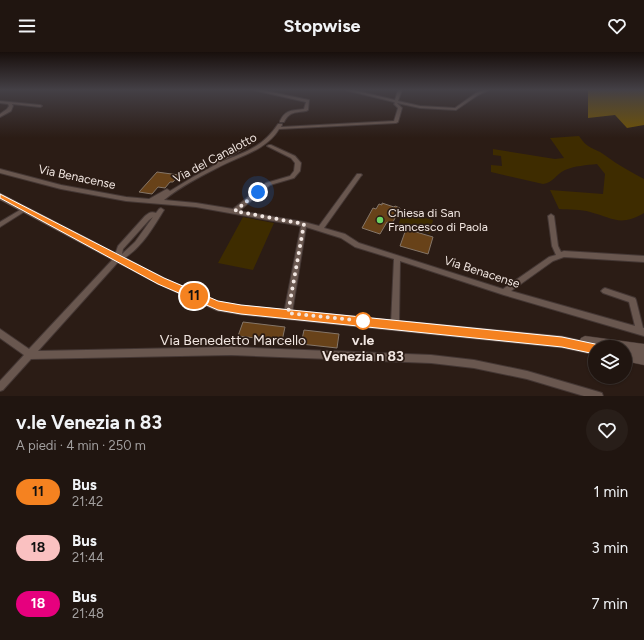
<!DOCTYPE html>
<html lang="it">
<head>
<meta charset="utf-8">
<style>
  body { margin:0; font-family:Figtree,sans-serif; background:#281e19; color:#f1f3f6; height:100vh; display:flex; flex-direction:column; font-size:15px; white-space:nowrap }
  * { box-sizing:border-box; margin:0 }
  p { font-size:13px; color:#a29f9f }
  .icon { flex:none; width:22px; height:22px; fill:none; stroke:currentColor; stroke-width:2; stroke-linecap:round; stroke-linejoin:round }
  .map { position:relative; height:344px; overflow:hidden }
  .drawer { display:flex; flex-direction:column; background:#201510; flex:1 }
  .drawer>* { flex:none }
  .badge { padding:0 8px; border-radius:13px; font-size:14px; line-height:26px }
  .fabs { position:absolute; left:588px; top:288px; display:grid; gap:8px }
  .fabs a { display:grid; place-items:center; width:44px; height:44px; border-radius:50%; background:#201510; box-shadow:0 1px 3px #0004,0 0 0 1px #3d3430; font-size:20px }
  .you { position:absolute; width:20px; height:20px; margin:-10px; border:3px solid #fff; border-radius:50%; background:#1a73e8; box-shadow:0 0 0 6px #1a73e833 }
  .map>.badge { position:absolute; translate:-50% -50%; box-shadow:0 0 0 2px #fff }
  .round { display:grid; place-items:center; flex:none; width:42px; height:42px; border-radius:21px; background:#281e19 }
  .overview { display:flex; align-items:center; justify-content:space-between; height:68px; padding:0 16px }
  h1 { font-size:19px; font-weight:700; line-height:30px }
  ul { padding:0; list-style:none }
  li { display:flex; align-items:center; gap:12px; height:56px; padding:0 16px }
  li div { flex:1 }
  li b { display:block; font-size:15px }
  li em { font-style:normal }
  li .badge { min-width:44px; font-weight:700; text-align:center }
  header { display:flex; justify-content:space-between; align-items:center; height:52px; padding:0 16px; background:#201510; font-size:18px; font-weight:700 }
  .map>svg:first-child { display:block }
  .green { fill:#3e2c00 }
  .forest { fill:#715300 }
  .building { fill:#684219; stroke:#847568 }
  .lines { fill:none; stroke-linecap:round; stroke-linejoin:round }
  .street-casing { stroke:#443734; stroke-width:2 }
  .secondary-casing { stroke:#443734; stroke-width:1 }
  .street { fill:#69574f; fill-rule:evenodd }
  .secondary { fill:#69574f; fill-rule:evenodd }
  .line { fill:#f58220; stroke:#fff }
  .walk { stroke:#f1e6e1; stroke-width:4; stroke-dasharray:0 7.2 }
  .poi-dot { fill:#6ad363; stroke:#2b1c15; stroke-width:1.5 }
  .stop-dot { fill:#fff; stroke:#f58220; stroke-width:2 }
  .labels { text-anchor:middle; stroke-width:3.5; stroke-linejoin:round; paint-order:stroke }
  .street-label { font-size:12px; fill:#f1e6e1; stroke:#2b1c15 }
  .poi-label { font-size:12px; fill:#f1e6e1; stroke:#2b1c15; text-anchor:start }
  .near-street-label { font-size:14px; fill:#f1e6e1; stroke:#2b1c15 }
  .near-stop-label { font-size:14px; font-weight:bold; fill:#f1e6e1; stroke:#2b1c15 }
</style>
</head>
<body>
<header><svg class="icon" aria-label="menu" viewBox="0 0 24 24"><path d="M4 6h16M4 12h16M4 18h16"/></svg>Stopwise<svg class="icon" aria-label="heart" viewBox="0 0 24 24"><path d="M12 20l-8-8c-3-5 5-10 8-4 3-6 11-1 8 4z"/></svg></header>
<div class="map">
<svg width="644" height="344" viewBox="0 0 644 344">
  <rect width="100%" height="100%" fill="#2b1c15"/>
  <path class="green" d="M579 84C589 99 595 95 606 104 618 113 631 120 644 127V161C620 175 613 166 590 160 581 157 569 158 559 157L550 138 603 142 605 122 597 112C587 113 574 114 565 118 556 122 553 131 543 132L491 120V113L502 114 501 104 493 103V97L555 107 564 106 550 86Z
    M403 160 433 168 430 182 398 173Z
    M243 165 274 171 253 218 218 211Z"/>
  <path class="forest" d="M588 38H644V73L627 76 615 63 588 66Z"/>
  <path class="building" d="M157 120 179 123 173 130H170L165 136 158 135 152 142 139 140Z
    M382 151 394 155 395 154 400 156 392 172 387 170 380 182 362 176 373 156 376 157 379 152 382 153Z
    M406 177 433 185 428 202 400 194Z
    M243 270 285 275 282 289 238 284Z
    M304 278 339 282 337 296 301 292Z"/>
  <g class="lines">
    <g class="street-casing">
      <path id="street" d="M253 38H262L309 48 308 58 306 59C295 61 290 59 284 70H280V69C286 57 292 59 304 57L306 50Z
        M345 38H353L395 48 398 38H402L398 49 420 54 455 56 476 41 483 38H489L478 43 456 58 420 56 397 51 402 56 398 70 396 71 279 77C266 99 239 104 217 116 199 125 180 135 164 148L196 151 233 157 266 131 290 124 294 119 295 111 291 106 267 94 269 93H271L295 104 301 111 300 119 294 126 270 133 239 159 304 170 319 174 357 122H361L362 123 361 124 324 176 345 182 359 191 503 237 549 205 556 203 552 194 548 164 551 162 554 164 558 194 561 200 564 199 644 204V210L564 205 553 209 511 239 635 274 629 250 603 241 601 239 603 237 605 236 635 246 636 248 643 276H644V284L504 243 400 209 399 272 398 274 395 276 392 274 391 272 394 207 355 195 341 186 306 175 292 261 291 263 288 264 285 263 284 261 301 174 196 155 126 149 61 137 0 121V117L61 133 126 145 149 147 165 138 167 137 170 139 193 125 217 112 215 111V109L252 88H254L256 89 221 110C245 100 263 95 278 72H282V73L281 75 394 69 398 56 394 52 395 51 394 50Z
        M0 49 40 53 42 54 40 55 12 52 13 54 11 59 0 65V62L7 57 9 54 8 52 0 51Z
        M25 155 27 156 28 157 27 158 0 175V170Z
        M161 156 164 158C152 177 140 199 119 209L38 299 231 295 431 303 474 308 527 319 599 340 602 341 603 344H584L527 327 474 316 431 311 231 303 31 307 3 338 0 339V329L24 303 0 286V277L29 297 114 206 118 194 145 164C149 161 151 159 156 161L159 157ZM153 165 135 190 122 202 123 197 149 168Z"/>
    </g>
    <g class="secondary-casing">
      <path id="secondary" d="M0 141 165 226 218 249 241 253 562 284 580 288 581 286 585 284 644 292V313L625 309V295H595V303L562 296 241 263 217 259 157 232 0 148Z"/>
    </g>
    <use href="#street" class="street"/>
    <use href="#secondary" class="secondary"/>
  </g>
  <linearGradient id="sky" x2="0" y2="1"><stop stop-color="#180f0c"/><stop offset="0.44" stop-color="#444046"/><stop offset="1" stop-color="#444046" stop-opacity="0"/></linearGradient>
  <rect width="644" height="86" fill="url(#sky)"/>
  <path class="line" d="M0 142 164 226 218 249 241 253 562 285 595 292 599 294 600 297 599 301 595 302 562 295 241 262 218 258 158 232 0 146Z"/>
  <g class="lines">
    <path class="walk" d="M258 140 235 159 304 172 288 261 364 269H363"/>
  </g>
  <circle class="poi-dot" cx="380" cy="168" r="4"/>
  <circle class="stop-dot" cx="363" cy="269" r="8"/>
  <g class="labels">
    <g class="street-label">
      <text transform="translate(215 106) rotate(-28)" y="4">Via del Canalotto</text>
      <text transform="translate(77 125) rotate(12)" y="4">Via Benacense</text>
      <text transform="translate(482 220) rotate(18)" y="4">Via Benacense</text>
    </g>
    <g class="poi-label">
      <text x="388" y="165">Chiesa di San<tspan x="388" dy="14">Francesco di Paola</tspan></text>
    </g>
    <g class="near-street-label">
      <text x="233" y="293">Via Benedetto Marcello</text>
    </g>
    <g class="near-stop-label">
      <text x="363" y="293">v.le<tspan x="363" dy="16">Venezia n 83</tspan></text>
    </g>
  </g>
</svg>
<div class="fabs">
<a><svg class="icon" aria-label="layers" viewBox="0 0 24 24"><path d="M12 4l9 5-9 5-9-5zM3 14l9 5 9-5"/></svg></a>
</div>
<div class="you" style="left:258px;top:140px"></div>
<b class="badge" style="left:194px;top:244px;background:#f58220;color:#111">11</b>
</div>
<section class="drawer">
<div class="overview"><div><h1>v.le Venezia n 83</h1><p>A piedi · 4 min · 250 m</p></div><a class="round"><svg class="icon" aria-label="heart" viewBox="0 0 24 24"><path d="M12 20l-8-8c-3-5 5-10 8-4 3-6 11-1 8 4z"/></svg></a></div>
<ul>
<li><span class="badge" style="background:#f58220;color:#111">11</span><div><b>Bus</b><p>21:42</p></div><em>1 min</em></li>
<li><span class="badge" style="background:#fac1c1;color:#111">18</span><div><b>Bus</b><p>21:44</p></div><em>3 min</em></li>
<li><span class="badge" style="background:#e6007e;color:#fff">18</span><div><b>Bus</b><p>21:48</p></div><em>7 min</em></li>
</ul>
</section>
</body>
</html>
